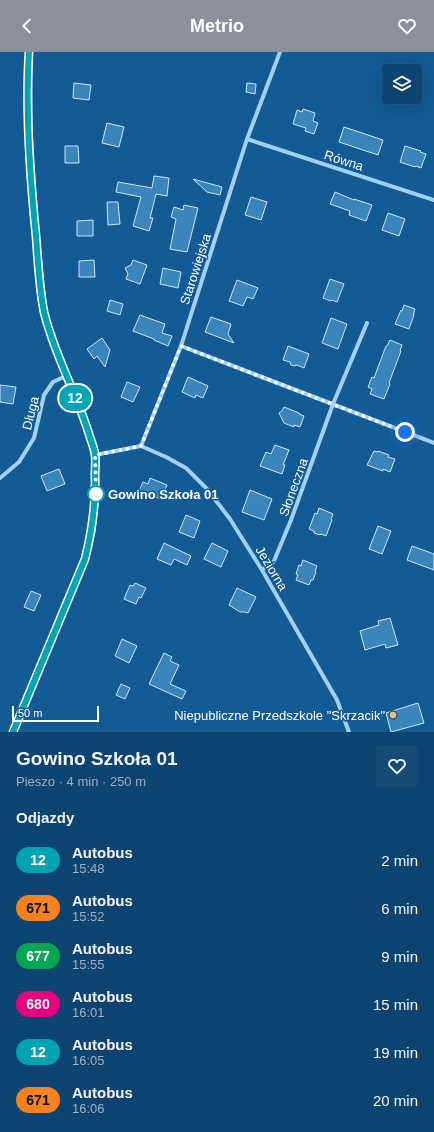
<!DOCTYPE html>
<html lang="pl">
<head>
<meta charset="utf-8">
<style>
  body { margin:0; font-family:Helvetica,sans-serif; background:#174b75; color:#f1f3f6; height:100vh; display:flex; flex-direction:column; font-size:15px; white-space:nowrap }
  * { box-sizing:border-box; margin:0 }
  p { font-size:13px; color:#9bb0c3 }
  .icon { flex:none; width:22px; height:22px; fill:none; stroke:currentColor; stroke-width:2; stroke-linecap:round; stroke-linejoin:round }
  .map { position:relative; height:680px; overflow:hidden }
  .drawer { display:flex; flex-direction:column; background:#0e4470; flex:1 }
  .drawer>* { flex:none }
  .badge { padding:0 8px; border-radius:13px; font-size:14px; line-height:26px }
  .controls { position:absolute; left:382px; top:12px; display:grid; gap:8px }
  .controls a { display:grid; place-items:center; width:40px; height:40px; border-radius:4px; background:#0e4470; box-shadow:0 4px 16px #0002,0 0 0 1px #2e5c83; font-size:20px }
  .scale { position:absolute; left:12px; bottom:10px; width:87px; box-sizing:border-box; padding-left:4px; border:2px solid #fff; border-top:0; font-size:11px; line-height:14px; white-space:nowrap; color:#fff; -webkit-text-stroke:3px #125b95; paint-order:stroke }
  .you { position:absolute; width:20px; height:20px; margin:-10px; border:3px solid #fff; border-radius:50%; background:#1a73e8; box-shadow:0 0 0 6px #1a73e833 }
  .map>.badge { position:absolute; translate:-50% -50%; box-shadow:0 0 0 2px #fff }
  h2 { padding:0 16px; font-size:15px; line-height:36px }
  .round { display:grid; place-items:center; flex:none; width:42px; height:42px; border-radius:4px; background:#174b75 }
  .overview { display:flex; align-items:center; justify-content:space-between; height:68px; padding:0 16px }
  h1 { font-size:19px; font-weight:600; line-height:30px }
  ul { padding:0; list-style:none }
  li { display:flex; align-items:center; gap:12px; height:48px; padding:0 16px }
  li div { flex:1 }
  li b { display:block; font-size:15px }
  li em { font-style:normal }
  li .badge { min-width:44px; font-weight:700; text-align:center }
  header { display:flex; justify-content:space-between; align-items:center; height:52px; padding:0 16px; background:#8c9099; color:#fff; font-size:18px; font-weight:600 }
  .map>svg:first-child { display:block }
  .building { fill:#3b85bd; stroke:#c9e7fd }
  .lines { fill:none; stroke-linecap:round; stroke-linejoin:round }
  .minor { stroke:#a2d0f3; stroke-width:4 }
  .tertiary { stroke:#a2d0f3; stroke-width:7 }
  .line-casing { stroke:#fff; stroke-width:9 }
  .line { stroke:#00a3b4; stroke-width:6 }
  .walk { stroke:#fff; stroke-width:4; stroke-dasharray:0 7.2 }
  .stop-dot { fill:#fff; stroke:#00a3b4; stroke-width:2 }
  .poi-dot { fill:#ffbf63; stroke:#125b95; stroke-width:1.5 }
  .labels { text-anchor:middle; stroke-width:3; stroke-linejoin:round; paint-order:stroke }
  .street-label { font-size:13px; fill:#fff; stroke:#125b95 }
  .stop-label { font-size:13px; font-weight:bold; fill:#fff; stroke:#125b95; text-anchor:start }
  .poi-label { font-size:13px; fill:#fff; stroke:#125b95; text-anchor:end }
</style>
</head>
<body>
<header><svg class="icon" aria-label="back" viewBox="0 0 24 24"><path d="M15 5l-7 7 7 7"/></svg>Metrio<svg class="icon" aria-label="heart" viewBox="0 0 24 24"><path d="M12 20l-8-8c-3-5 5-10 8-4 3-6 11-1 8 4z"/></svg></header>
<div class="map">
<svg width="434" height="680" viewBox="0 0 434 680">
  <rect width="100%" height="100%" fill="#125b95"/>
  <path class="building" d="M74 31 91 33 89 48 73 46Z
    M247 31 256 32 255 42 246 40Z
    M303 57 315 61 313 69 318 71 314 82 305 79 306 76 293 72 297 58 302 60Z
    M107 71 124 75 119 95 102 91Z
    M344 75 383 88 378 103 339 90Z
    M65 94H78L79 111H65Z
    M405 94 421 99 420 100 426 102 421 116 416 114 415 115 400 110Z
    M154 124 169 126 167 144 156 142 150 166H153L149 179 133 174 141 145 116 140 118 130 152 136Z
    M193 127 222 135 220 143 207 140Z
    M335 140 354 148V147L372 153 366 169 349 163 350 159 330 152Z
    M251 145 267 150 261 168 245 163Z
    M107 150H118L120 172 108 173Z
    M184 153 198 156 187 200 170 197 176 167 171 165 174 155 183 158Z
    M388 161 405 167 399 184 382 178Z
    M93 168V184H77V169Z
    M94 208 95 225H79V209Z
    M133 208 147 213 140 232 126 227 128 222 125 216 131 213Z
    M163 216 181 220 178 236 160 232Z
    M330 227 344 232 337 250 332 248 331 249 323 246Z
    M237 228 258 236 253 247 247 245 243 254 229 249Z
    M110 248 123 252 120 263 107 259Z
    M404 253 415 257 413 263H414L409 277 395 272 401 258 402 259Z
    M140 263 165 272 162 281 172 284 168 294 154 288V287L133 279Z
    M211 265 231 272 228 282 234 291 205 280Z
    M331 266 347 272 338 297 322 291Z
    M102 286 110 298 105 315 97 304 94 307 87 297Z
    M390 288 402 293 400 299H401L389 331 390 332 384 347 370 342 372 337 368 335 372 325 374 326 386 294H387Z
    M288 294 309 302 304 316 297 313 295 314 291 313 290 310 283 308Z
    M188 325 208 334 203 346 196 343 195 346 182 340Z
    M127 330 140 335 133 350 121 345Z
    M0 333 16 335 13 352 0 350Z
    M284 355 299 361V362L304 364 300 375 294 373V375L284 371 279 361 282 359Z
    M275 393 289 398 283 413H285L282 422 260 414 266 400 271 402Z
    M374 399 378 400V399L389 403 388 405 395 407 390 420 383 417V419L367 413Z
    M59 417 65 432 47 439 41 424Z
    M150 426 167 433 161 447 153 444 152 446 139 439 143 430 148 432Z
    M250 438 272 447 264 468 242 460Z
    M319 456 333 462 331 467 332 468 326 484 321 482 320 483 314 481V479L309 477 315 461 317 462Z
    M186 463 200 469 194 486 179 480Z
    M378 474 391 479 382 502 369 497Z
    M164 491 191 504 187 513 174 507 171 513 157 507Z
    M212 491 228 499 221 515 204 507Z
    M412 494 434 502V518L407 508Z
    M303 508 317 514 315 519 316 520 313 528H311L309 533 296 528 298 523 296 522 299 513 301 514Z
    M135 531 146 536 141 546 139 545 136 552 124 547 130 533 133 534Z
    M237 536 256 545 248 561 245 560H240L229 553Z
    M31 539 41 543 34 559 24 555Z
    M390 566 398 593 386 596 385 592 365 598 360 579 379 573 378 569Z
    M122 587 137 594 129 611 115 604Z
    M164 601 172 605 170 609 179 613 170 632 186 639 182 647 149 632Z
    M121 632 130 636 125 647 116 643Z
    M418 651 424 671 391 680 386 661Z"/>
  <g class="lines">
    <path class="minor" d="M247 87 434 148
      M181 294 434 391
      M141 394 166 405 186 416 207 437 230 467 262 518 337 648 349 680
      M95 403 141 394 181 294 247 87 280 0
      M0 426 19 410 34 386 44 343 53 330 66 324
      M262 518 274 509 291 468 333 352 367 271"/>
    <path class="tertiary" d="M13 680 85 507 92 480 96 442 95 403 84 367 51 286 44 259 41 232 34 160 29 77V0"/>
  </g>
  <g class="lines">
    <g class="line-casing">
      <path id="line" d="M13 680 85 507C92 479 96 453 95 423 95 417 96 409 95 402 94 395 91 389 89 382 76 340 54 302 44 260 39 235 38 209 36 184 30 125 25 60 29 0"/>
    </g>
    <use href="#line" class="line"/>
    <path class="walk" d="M96 442 95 403 141 394 181 294 405 380"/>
  </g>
  <circle class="stop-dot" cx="96" cy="442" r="8"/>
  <circle class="poi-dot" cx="393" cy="663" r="4"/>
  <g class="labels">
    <g class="street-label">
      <text transform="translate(344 108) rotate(18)" y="5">Równa</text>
      <text transform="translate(195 217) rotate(-72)" y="5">Starowiejska</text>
      <text transform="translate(30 361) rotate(-76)" y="5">Długa</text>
      <text transform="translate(293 435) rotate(-70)" y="5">Słoneczna</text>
      <text transform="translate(272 516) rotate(59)" y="5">Jeziorna</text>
    </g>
    <g class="stop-label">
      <text x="108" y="447">Gowino Szkoła 01</text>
    </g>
    <g class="poi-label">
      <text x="385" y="668">Niepubliczne Przedszkole "Skrzacik"</text>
    </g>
  </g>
</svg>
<div class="controls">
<a><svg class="icon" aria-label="layers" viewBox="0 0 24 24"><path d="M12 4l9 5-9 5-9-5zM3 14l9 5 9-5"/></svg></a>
</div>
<div class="scale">50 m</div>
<div class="you" style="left:405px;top:380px"></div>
<b class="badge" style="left:75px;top:346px;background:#00a3b4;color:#fff">12</b>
</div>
<section class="drawer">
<div class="overview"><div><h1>Gowino Szkoła 01</h1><p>Pieszo · 4 min · 250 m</p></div><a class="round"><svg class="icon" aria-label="heart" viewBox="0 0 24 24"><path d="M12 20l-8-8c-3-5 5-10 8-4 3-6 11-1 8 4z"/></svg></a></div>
<h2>Odjazdy</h2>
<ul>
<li><span class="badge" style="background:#00a3b4;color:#fff">12</span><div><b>Autobus</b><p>15:48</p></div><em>2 min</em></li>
<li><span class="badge" style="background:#f58220;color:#111">671</span><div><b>Autobus</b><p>15:52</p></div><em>6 min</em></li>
<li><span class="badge" style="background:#00a651;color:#fff">677</span><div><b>Autobus</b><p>15:55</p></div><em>9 min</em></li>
<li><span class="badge" style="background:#e6007e;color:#fff">680</span><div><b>Autobus</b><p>16:01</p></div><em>15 min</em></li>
<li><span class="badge" style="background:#00a3b4;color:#fff">12</span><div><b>Autobus</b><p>16:05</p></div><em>19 min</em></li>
<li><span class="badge" style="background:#f58220;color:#111">671</span><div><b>Autobus</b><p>16:06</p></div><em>20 min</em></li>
</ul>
</section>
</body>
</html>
